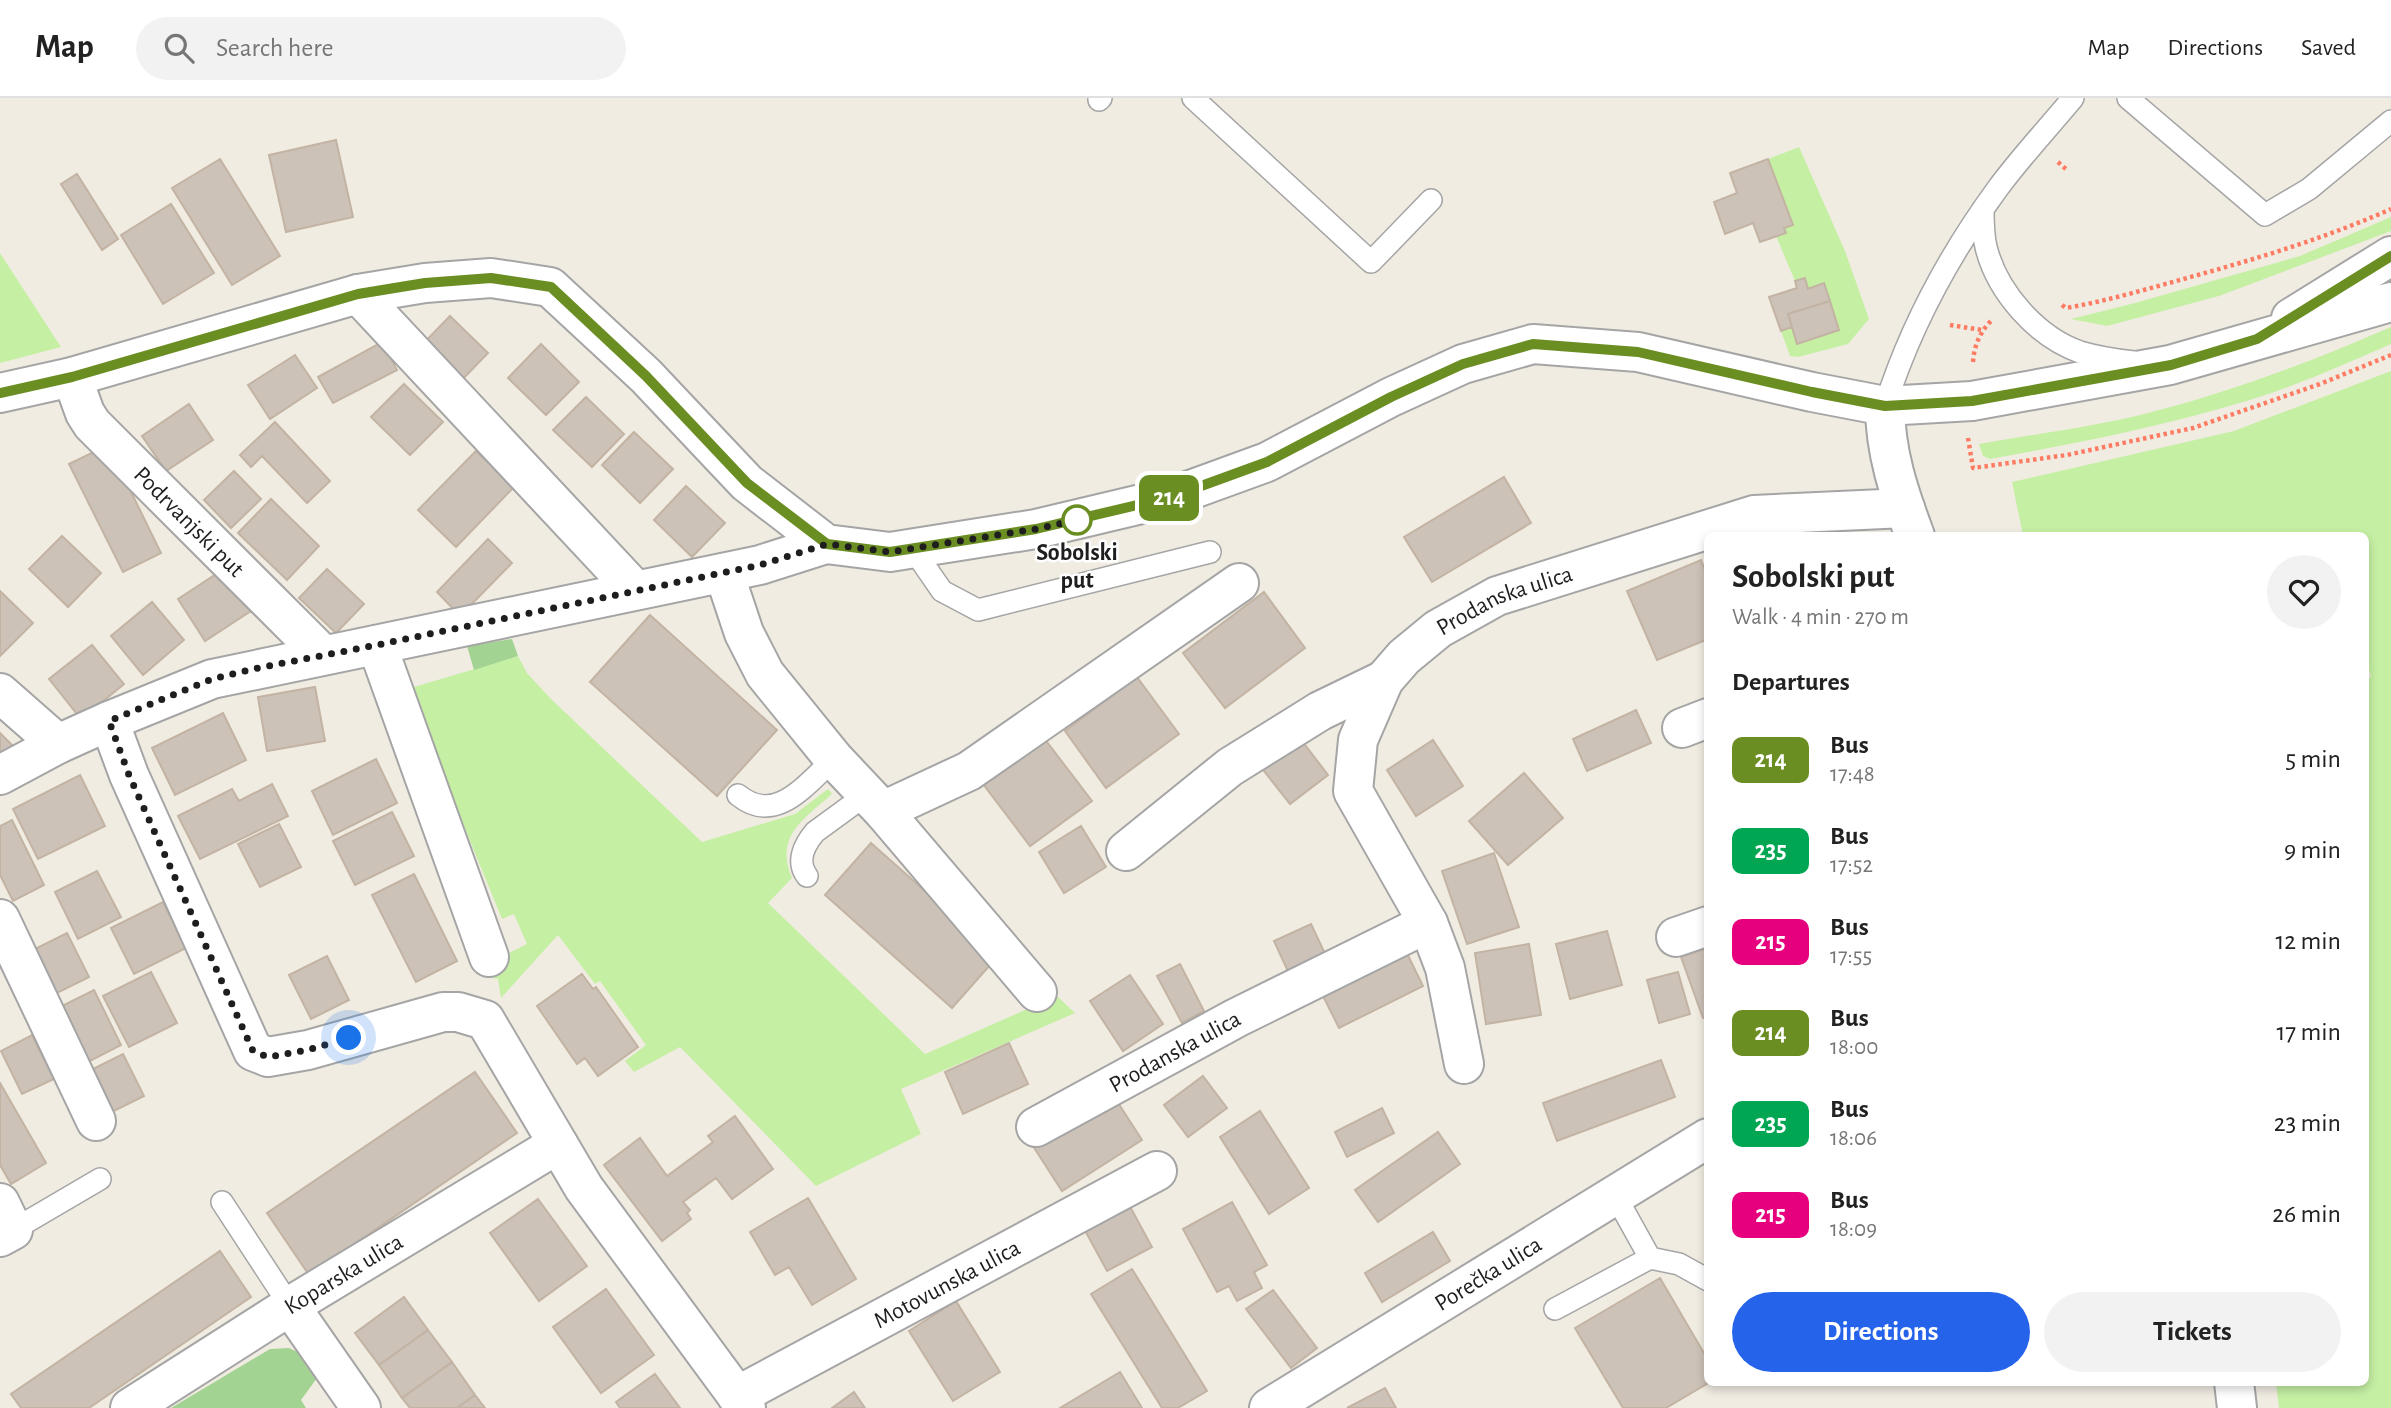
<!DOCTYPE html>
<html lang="en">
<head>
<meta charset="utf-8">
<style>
  body { margin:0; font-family:"Alegreya Sans",sans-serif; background:#f2f2f2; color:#222; height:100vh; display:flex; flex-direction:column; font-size:26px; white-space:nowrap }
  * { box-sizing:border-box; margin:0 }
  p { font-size:23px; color:#767676 }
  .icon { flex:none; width:38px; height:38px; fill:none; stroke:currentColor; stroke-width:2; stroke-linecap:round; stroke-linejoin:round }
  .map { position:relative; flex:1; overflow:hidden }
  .panel { position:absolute; left:1704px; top:434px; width:665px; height:854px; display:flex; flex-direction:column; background:#fff; border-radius:10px; box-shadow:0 4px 10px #0003 }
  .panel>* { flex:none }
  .badge { padding:0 14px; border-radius:10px; font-size:24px; line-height:46px }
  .you { position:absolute; width:35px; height:35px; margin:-18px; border:5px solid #fff; border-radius:50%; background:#1a73e8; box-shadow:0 0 0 10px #1a73e833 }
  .map>.badge { position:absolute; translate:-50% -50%; box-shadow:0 0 0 4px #fff }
  h2 { padding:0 28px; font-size:26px; line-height:63px }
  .round { display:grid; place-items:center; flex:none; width:74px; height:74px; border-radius:37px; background:#f2f2f2 }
  .headline { display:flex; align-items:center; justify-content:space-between; height:119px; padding:0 28px }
  h1 { font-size:33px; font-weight:700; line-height:52px }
  .button { display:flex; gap:14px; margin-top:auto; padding:14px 28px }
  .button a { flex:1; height:80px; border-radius:42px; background:#2563eb; color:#fff; font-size:28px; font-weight:700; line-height:80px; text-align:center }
  .button a+a { background:#f2f2f2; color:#222 }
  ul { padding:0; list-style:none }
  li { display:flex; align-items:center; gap:21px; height:91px; padding:0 28px }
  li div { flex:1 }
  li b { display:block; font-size:26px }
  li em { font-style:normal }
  li .badge { min-width:77px; font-weight:700; text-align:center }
  header { display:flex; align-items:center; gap:42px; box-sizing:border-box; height:98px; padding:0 35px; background:#fff; border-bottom:2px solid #e0e0e0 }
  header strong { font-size:33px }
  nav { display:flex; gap:38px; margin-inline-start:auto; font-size:24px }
  .search { width:490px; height:63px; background:#f2f2f2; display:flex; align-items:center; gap:18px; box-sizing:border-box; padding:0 24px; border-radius:38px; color:#767676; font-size:26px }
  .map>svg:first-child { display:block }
  .grass { fill:#c5efa3 }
  .forest { fill:#a3d393 }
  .building { fill:#ccc2b8; stroke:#c3b3a3; stroke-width:2 }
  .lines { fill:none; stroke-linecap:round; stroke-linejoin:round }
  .service-casing { stroke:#a5a5a5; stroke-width:24 }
  .minor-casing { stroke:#a5a5a5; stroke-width:42 }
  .tertiary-casing { stroke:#a5a5a5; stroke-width:42 }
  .path { stroke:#ff7c64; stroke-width:4.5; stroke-dasharray:3.5 3.5; stroke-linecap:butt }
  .service { stroke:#fff; stroke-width:21 }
  .minor { stroke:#fff; stroke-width:38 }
  .tertiary { stroke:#fff; stroke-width:38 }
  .line-casing { stroke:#fff; stroke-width:16 }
  .line { stroke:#6b8e23; stroke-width:10 }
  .walk { stroke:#1e1e1e; stroke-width:7; stroke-dasharray:0 12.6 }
  .stop-dot { fill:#fff; stroke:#6b8e23; stroke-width:3.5 }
  .labels { text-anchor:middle; stroke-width:5; stroke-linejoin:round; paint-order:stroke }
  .street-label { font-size:24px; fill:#1e1e1e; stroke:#fff }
  .stop-label { font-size:24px; font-weight:bold; fill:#1e1e1e; stroke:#fff }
</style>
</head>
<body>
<header>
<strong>Map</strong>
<div class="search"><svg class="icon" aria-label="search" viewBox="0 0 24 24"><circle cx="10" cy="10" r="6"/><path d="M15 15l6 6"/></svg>Search here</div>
<nav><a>Map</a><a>Directions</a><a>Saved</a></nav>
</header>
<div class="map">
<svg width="2391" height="1310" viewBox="0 0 2391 1310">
  <rect width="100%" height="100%" fill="#f0ece2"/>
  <path class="grass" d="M1799 49 1845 153 1869 221 1848 246 1798 259 1790 258 1781 233 1792 229 1798 246 1839 232 1824 185 1808 191 1805 180 1795 183 1776 138 1784 130 1793 126 1768 61Z
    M2391 119V133L2219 198 2107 228 2071 221 2135 205 2300 158Z
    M0 155 61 249 0 265Z
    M2391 229V246C2341 268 2289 291 2236 306 2155 330 2073 346 1990 361L1983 358 1979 346C2035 336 2093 329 2148 315 2231 294 2313 263 2391 229Z
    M2391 273V1310H2279L2276 1285 2366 1284V583L2371 578 2366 562V438L2023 437 2012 384 2234 333Z
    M518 558 527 575 550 600 702 744 795 716 828 691 832 696C804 721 774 738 792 780L768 805 925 956 1057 898 1075 915 901 991 921 1036 816 1088 680 949 634 974 625 963 646 947 600 883 595 886 558 837 501 900 498 881 488 879 490 874 485 867 527 846 514 816 502 821 446 684 414 589Z"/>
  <path class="forest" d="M512 541 518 558 474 572 467 548Z
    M289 1250 304 1257 320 1276 301 1302 306 1310H171L270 1251Z"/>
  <path class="building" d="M336 42 353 119 286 134 269 57Z
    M220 61 280 158 232 187 172 90Z
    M1768 61 1793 127 1784 130 1786 135 1760 144 1753 125 1725 136 1714 104 1737 95 1730 75Z
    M77 76 118 141 102 152 61 86Z
    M171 106 214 175 163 206 121 137Z
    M1805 180 1808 191 1824 185 1830 203 1788 216 1792 229 1781 233 1769 199 1797 190 1795 183Z
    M1830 203 1839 232 1797 246 1788 216Z
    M450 218 488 255 456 288 417 252Z
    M382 244 397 272 333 305 318 279Z
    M541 246 579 284 546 317 508 280Z
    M295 257 317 290 270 321 248 287Z
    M404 286 443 324 410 357 371 319Z
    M586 299 624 336 592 369 553 332Z
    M189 306 213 342 166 373 142 338Z
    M275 324 330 383 307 405 262 358 251 369 240 357Z
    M634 334 673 371 640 405 602 367Z
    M108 347 161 455 123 474 69 366Z
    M476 353 514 389 456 449 418 412Z
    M234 373 261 401 231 430 204 402Z
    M1504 379 1531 425 1432 484 1404 439Z
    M686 388 725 425 692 459 654 422Z
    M271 401 319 448 287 482 238 435Z
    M62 438 101 475 68 509 29 471Z
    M488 441 512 465 460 518 437 494Z
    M1701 462 1708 480V541L1657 562 1627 493Z
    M227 469 254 511 205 543 178 501Z
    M327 471 364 506 336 535 299 500Z
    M0 493 33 525 0 558Z
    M1264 494 1305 550 1225 610 1183 555Z
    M152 504 184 542 143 577 111 538Z
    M650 517 777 632 717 698 590 584Z
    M92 547 124 586 81 621 49 581Z
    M1137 579 1179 636 1106 690 1065 633Z
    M315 589 325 643 267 653 258 599Z
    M1636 612 1651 645 1587 673 1573 641Z
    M223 615 246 662 175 697 152 650Z
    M0 635 15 650 0 665Z
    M1296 635 1328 677 1290 706 1257 664Z
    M1044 640 1092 703 1030 748 983 686Z
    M1433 642 1463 688 1416 718 1387 672Z
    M376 661 397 705 333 737 312 693Z
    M1524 675 1563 720 1508 767 1469 723Z
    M80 677 105 728 38 761 13 711Z
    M272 686 288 718 200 761 178 718 232 691 239 703Z
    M392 714 414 758 355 787 333 743Z
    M12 722 44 787 13 803 0 777V728Z
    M279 726 301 769 260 789 238 746Z
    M1081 728 1106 769 1064 795 1039 754Z
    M871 745 998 858 952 910 825 797Z
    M1494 755 1519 829 1467 846 1442 773Z
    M97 773 121 819 78 841 55 794Z
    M414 776 457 863 416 884 372 797Z
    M163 804 186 850 134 876 111 830Z
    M1311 826 1328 862 1291 880 1274 843Z
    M1607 833 1622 887 1570 901 1556 846Z
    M67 835 89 879 51 898 29 854Z
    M1402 845 1423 888 1339 930 1318 888Z
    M1529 846 1541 917 1486 926 1475 855Z
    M1707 850 1708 918 1703 920 1681 859Z
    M327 858 349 902 311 921 289 877Z
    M1180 866 1204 913 1182 925 1157 878Z
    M151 874 177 925 129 949 103 898Z
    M1678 874 1690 916 1659 925 1647 882Z
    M582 876 593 891 596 889 638 949 598 978 585 960 577 966 537 908Z
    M1130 877 1163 926 1123 953 1090 903Z
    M94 892 121 947 86 965 58 910Z
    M32 937 54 981 22 996 1 953Z
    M1009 945 1028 986 963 1016 945 974Z
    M123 956 144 998 112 1014 91 972Z
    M1661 962 1675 999 1557 1043 1543 1005Z
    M475 974 517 1035 309 1177 267 1115Z
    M1203 978 1227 1010 1188 1039 1164 1007Z
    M0 985 46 1065 11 1086 0 1067Z
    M1113 997 1142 1042 1062 1093 1033 1048Z
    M1382 1010 1394 1035 1347 1059 1335 1034Z
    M1260 1013 1309 1090 1269 1116 1220 1039Z
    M735 1018 773 1071 732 1101 716 1080 683 1104 690 1112 687 1115 691 1121 662 1143 604 1067 640 1040 667 1078 713 1044 708 1038Z
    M1438 1034 1460 1066 1378 1124 1355 1092Z
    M808 1100 856 1181 812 1207 789 1169 775 1177 750 1134Z
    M538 1101 587 1168 539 1203 490 1135Z
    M1127 1103 1152 1149 1107 1173 1082 1127Z
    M1232 1104 1267 1167 1254 1174 1262 1190 1237 1203 1229 1188 1217 1194 1183 1131Z
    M1433 1134 1450 1163 1382 1204 1365 1175Z
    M220 1153 251 1199 89 1310H21L11 1296Z
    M1132 1171 1207 1293 1178 1310H1162L1091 1196Z
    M1660 1180 1708 1262V1284H1710L1666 1310H1623L1575 1230Z
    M606 1191 654 1257 601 1295 553 1229Z
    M1273 1192 1317 1250 1291 1270 1246 1211Z
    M404 1199 428 1232 379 1267 355 1235Z
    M956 1203 1000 1274 953 1303 909 1233Z
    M428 1232 452 1264 402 1300 379 1267Z
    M452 1264 475 1297 457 1310H410L402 1300Z
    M1120 1274 1142 1310H1060Z
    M655 1276 680 1310H620L616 1304Z
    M1385 1290 1396 1310H1347Z
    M854 1294 865 1310H832Z
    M475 1297 485 1310H457Z"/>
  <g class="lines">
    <g class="service-casing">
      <path id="service" d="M1193 0 1371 164 1431 102
        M2128 0 2265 117 2309 91 2391 23
        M1099 2 1101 0
        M1983 111C1983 124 1983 137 1986 149 1997 194 2037 239 2080 254 2097 259 2116 262 2134 264
        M1885 308C1910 229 1949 157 1998 90 2021 59 2048 30 2073 0
        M913 451 942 493 978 512 1210 454
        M738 697C776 728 806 686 834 661
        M807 778C796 764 804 747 815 734L867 696
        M222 1104 290 1208
        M13 1132 100 1081
        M1650 1160 1679 1166 1708 1182
        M1555 1211 1650 1160 1615 1097"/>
    </g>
    <g class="minor-casing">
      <g id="minor">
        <path d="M358 196 635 492"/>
        <path id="s1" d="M72 279 85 315 92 326 323 557"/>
        <path d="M724 475 744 535 765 576 834 661 883 713 1037 894"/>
        <path d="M377 547 489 859"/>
        <path d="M0 595 58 646"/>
        <path d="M109 623 129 677 253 953 268 959 308 952 443 914H458L485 922 584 1090 746 1310"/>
        <path d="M1682 630 1708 620"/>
        <path d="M0 677 58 646 109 623 212 581 760 467 826 446"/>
        <path d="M883 713 969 673 1239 485"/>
        <path d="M1126 753 1230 669 1320 613 1384 582"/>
        <path d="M0 821 96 1023"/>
        <path d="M1428 825 1445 870 1464 966"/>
        <path d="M1676 839 1708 828"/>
        <path id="s2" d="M1036 1029 1236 920 1428 825 1353 693 1358 642 1384 582 1404 559 1438 531 1497 498 1754 417 1905 410"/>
        <path d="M0 1105 13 1132 0 1139"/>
        <path d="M290 1208 361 1310"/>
        <path id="s3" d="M737 1298 1157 1073"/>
        <path id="s4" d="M130 1310 290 1208 558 1046"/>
        <path id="s5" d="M1269 1310 1708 1040"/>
      </g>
    </g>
    <g class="tertiary-casing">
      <path id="tertiary" d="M2291 220 2391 158
        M0 295 72 279 358 196 425 185 491 180 550 189 646 278 747 385 826 446 890 454 1036 431 1171 399 1267 364 1391 299 1463 266 1533 246 1638 254 1812 294 1885 308 1972 303 2170 267 2391 204
        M1885 308C1885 354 1899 395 1915 438
        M2234 1284 2237 1310"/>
    </g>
    <path class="path" d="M2058 64 2067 72
      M2062 207 2066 210C2107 203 2147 191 2187 180 2256 161 2326 140 2391 111
      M1950 227 1982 232
      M1973 264C1974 248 1980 234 1991 223
      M1968 340 1973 370 2067 357 2193 330 2320 286 2391 257"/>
    <use href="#service" class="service"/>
    <use href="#minor" class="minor"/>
    <use href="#tertiary" class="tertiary"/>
  </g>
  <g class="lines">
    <g class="line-casing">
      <path id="line" d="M0 295 72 279 358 196 425 185 491 180 551 189 646 278 747 385 827 446 890 454 1036 431 1171 399 1267 364 1391 299 1463 266 1533 246 1638 254 1812 294 1885 308 1972 303 2171 267 2257 241 2391 158"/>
    </g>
    <use href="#line" class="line"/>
    <path class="walk" d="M349 940 307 952 268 959 253 953 129 677 109 623 212 581 258 570 377 547 760 467 827 446 890 454 1036 431 1090 419 1077 422"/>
  </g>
  <circle class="stop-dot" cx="1077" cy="422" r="14"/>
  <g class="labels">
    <g class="street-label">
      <text dy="8" stroke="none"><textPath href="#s1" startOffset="189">Podrvanjski put</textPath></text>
      <text dy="8" stroke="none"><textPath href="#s2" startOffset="858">Prodanska ulica</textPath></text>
      <text dy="8" stroke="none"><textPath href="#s2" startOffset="158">Prodanska ulica</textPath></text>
      <text dy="8" stroke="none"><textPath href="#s5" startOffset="257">Porečka ulica</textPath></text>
      <text dy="8" stroke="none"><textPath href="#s4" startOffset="252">Koparska ulica</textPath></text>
      <text dy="8" stroke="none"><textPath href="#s3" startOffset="238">Motovunska ulica</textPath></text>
    </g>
    <g class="stop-label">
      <text x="1077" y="462">Sobolski<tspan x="1077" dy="28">put</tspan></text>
    </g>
  </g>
</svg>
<div class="you" style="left:349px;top:940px"></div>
<b class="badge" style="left:1169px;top:400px;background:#6b8e23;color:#fff">214</b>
<section class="panel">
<div class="headline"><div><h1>Sobolski put</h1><p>Walk · 4 min · 270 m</p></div><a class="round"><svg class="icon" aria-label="heart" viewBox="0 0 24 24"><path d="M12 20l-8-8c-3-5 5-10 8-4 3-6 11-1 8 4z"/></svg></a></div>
<h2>Departures</h2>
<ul>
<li><span class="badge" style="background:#6b8e23;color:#fff">214</span><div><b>Bus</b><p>17:48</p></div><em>5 min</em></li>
<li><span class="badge" style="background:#00a651;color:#fff">235</span><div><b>Bus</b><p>17:52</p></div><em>9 min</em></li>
<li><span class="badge" style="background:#e6007e;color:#fff">215</span><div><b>Bus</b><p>17:55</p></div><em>12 min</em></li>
<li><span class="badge" style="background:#6b8e23;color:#fff">214</span><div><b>Bus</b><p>18:00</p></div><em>17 min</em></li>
<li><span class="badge" style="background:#00a651;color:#fff">235</span><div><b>Bus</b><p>18:06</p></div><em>23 min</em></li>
<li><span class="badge" style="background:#e6007e;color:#fff">215</span><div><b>Bus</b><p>18:09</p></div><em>26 min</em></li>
</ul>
<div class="button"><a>Directions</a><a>Tickets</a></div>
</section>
</div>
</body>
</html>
